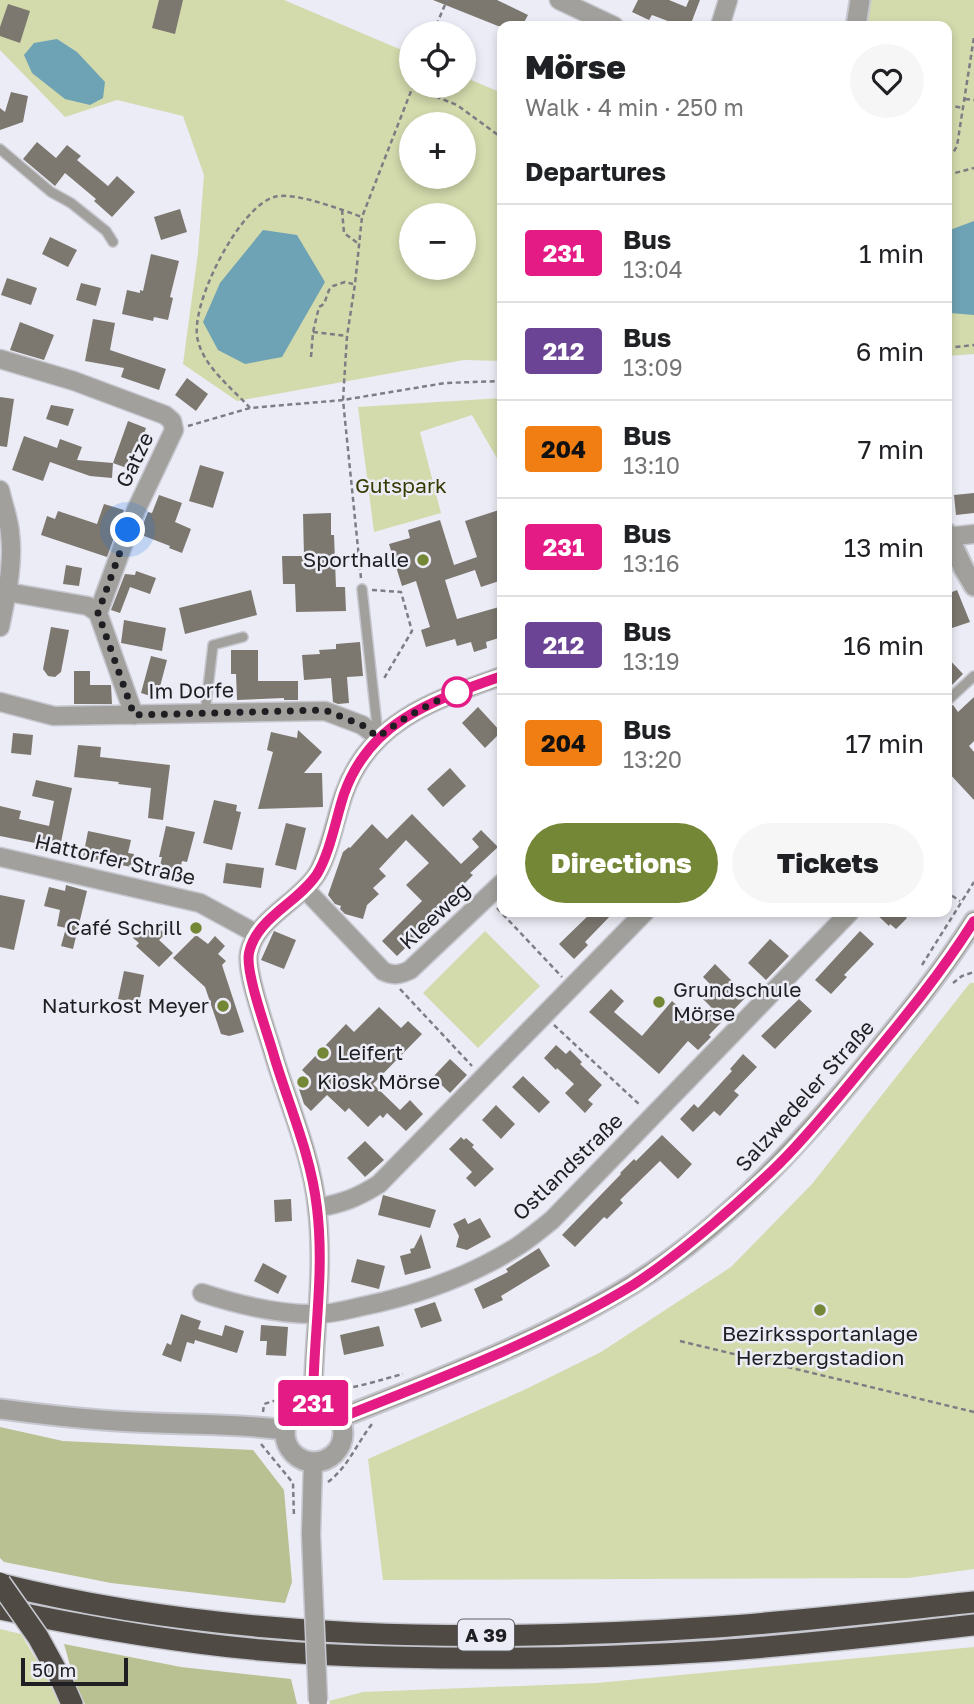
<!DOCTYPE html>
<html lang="en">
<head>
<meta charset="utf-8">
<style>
  body { margin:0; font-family:"Golos Text",sans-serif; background:#f6f6f6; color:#202124; height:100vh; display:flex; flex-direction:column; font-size:26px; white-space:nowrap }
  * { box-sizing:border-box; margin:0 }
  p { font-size:23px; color:#757577 }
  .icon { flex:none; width:38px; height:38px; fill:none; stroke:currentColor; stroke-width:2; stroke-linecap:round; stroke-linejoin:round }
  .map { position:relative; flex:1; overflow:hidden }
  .sheet { position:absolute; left:497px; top:21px; width:455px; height:896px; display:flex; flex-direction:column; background:#fff; border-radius:14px; box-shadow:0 4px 10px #0003 }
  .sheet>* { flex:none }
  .badge { padding:0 14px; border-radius:5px; font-size:24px; line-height:46px }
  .buttons { position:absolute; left:399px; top:21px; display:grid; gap:14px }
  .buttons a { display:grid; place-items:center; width:77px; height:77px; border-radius:50%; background:#fff; box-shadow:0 4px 10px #0003; font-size:35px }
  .scale { position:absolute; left:21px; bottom:18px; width:107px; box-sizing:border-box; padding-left:7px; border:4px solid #1f1f23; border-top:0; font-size:19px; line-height:24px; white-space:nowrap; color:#1f1f23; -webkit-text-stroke:5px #ececf6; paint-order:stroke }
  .you { position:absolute; width:35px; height:35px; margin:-18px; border:5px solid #fff; border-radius:50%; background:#1a73e8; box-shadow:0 0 0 10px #1a73e833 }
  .map>.badge { position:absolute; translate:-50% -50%; box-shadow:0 0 0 4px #fff }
  h2 { padding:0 28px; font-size:26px; line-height:63px }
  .round { display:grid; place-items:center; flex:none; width:74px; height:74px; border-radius:37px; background:#f6f6f6 }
  .overview { display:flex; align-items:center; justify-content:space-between; height:119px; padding:0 28px }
  h1 { font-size:33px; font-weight:800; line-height:52px }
  .button { display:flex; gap:14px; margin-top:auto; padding:14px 28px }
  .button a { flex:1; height:80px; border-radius:42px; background:#748737; color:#fff; font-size:28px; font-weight:800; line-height:80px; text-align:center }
  .button a+a { background:#f6f6f6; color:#202124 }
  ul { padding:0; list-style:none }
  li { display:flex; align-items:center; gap:21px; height:98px; padding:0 28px; border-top:2px solid #e0e0e0 }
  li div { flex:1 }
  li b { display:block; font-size:26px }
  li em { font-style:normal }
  li .badge { min-width:77px; font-weight:700; text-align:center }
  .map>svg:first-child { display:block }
  .green { fill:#d3daac; fill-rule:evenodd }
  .forest { fill:#b9c092 }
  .water { fill:#6ea2b5 }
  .building { fill:#7c776f }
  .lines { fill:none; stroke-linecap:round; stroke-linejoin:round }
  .service-casing { stroke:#c7c7d0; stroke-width:12 }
  .minor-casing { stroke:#c7c7d0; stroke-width:21 }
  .tertiary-casing { stroke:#c7c7d0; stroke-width:23 }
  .motorway-casing { stroke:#c7c7d0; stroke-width:24 }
  .path { stroke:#7d7d84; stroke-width:2.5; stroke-dasharray:5 3.5; stroke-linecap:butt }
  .service { stroke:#a2a09c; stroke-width:9 }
  .minor { stroke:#a2a09c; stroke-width:18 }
  .tertiary { stroke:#a2a09c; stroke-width:19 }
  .motorway { stroke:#4f4b44; stroke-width:21 }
  .minor-bridge-casing { stroke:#c7c7d0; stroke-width:21; stroke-linecap:butt }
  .motorway-bridge-casing { stroke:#c7c7d0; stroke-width:24; stroke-linecap:butt }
  .minor-bridge { stroke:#a2a09c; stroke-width:18 }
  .motorway-bridge { stroke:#4f4b44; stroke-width:21 }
  .line-casing { stroke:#fff; stroke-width:16 }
  .line { stroke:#e51b85; stroke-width:10 }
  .walk { stroke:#1f1f23; stroke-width:7; stroke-dasharray:0 12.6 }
  .poi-dot { fill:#748737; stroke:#ececf6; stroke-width:2.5 }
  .stop-dot { fill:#fff; stroke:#e51b85; stroke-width:3.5 }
  .labels { text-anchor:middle; stroke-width:5; stroke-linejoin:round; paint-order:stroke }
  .shield { fill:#ececf6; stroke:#5c5c62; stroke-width:2 }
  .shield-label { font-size:19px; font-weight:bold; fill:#1f1f23 }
  .street-label { font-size:21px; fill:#1f1f23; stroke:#ececf6 }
  .park-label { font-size:21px; fill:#373b03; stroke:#ececf6 }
  .poi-label { font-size:21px; fill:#1f1f23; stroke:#ececf6; text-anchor:end }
</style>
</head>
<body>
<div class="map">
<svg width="974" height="1704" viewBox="0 0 974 1704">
  <rect width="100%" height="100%" fill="#ececf6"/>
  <path class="green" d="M0 0H284L411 54V86H464V77L502 93V361L464 360 237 401 183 364 198 253 204 175 183 116 117 100 65 117 0 50ZM411 124H464V177H411ZM411 215H464V268H411Z
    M871 0H974V354L947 356V26H867Z
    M502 398V476L498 460 472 415 420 432 441 513 374 532 358 407Z
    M485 931 540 986 478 1048 423 993Z
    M970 983H974V1569L908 1578 383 1580 368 1459 524 1390 601 1352 731 1267 812 1184Z
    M0 1629 21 1634 46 1676 59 1704H0Z
    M974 1647V1704H330L329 1701 363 1692 597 1683Z"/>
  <path class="forest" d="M0 1427 63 1441 253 1450 284 1490 292 1582 285 1603 111 1583 4 1562 0 1558Z
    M64 1644 181 1667 291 1679 297 1704H85L75 1683Z"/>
  <path class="water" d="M57 39 77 52 105 82 103 98 90 105 65 99 32 73 24 55 34 43Z
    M974 221V315L950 313 947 312V231Z
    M263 230 297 235 325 282 282 357 245 364 218 350 203 322 220 283Z"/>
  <path class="building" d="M159 0H183L175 34 152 28Z
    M433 0H497L528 15 522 26H498Z
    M638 0H669L686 7 689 0H700L690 26H681L652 15 649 20 632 12Z
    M8 4 30 11 20 43 0 36V27Z
    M11 92 28 96 23 122 0 130V108L5 112Z
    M37 142 56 158 67 145 81 156 77 160 108 186 117 176 135 192 112 217 94 201 96 199 65 173 55 186 23 159Z
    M180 209 187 232 161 240 154 217Z
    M50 237 77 250 68 267 42 254Z
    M151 254 179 261 170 297 173 298 168 320 154 317 153 321 122 314 127 290 140 293V290L143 291Z
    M7 278 37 288 31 305 1 295Z
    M81 283 101 288 96 306 76 300Z
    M93 319 115 323 110 350 166 369 159 390 121 377 124 368 85 361Z
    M20 322 54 335 44 360 10 350Z
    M187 378 208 394 196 411 175 395Z
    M0 397 14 399 7 447 0 446Z
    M51 405 74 409 68 426 46 419Z
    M128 421 146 428 132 470 113 463Z
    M24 436 57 448 60 439 82 447 77 460 113 463 112 478 90 476 50 462 43 481 12 470Z
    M200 465 224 472 213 508 189 501Z
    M974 493V513L956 515 954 495Z
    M159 495 182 503 175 522 191 529 182 553 169 548 170 546 139 534 148 512 152 513Z
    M104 504 124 510 107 557 41 535 47 516 55 519 58 511 97 524Z
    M502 509V580L481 587 475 570 445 580 457 619 499 607 502 617V637L486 642 487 648 474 652 471 642 457 646 455 639 426 647 421 630 430 627 416 581 402 586 389 544 410 538 408 530 440 520 454 565 477 557 465 521Z
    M331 513V535H334L336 587H345L346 611 296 612 295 584H283L282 556H304L303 514Z
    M66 565 82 568 79 586 63 584Z
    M136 571 156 578 150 594 130 587 120 613 111 610 125 574 135 575Z
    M251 590 257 615 185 634 179 608Z
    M957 590 970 622 952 628 947 614V594Z
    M124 620 166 628 162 651 121 643Z
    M51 627 69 630 61 672 55 677 48 676 43 669Z
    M360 642 363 676 347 677 349 703 338 704 333 702 331 678 304 680 302 655 320 654 319 650 336 649V644Z
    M231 650H258V681H298V700H284V698L237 700 236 674H231Z
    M151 656 167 660 157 698 141 693Z
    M947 657 963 674 947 690Z
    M74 671H90V685H111L112 704H74Z
    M974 697V741L969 746 974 752V800L947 771V708L953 705 958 712Z
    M478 707 501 732 485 748 462 723Z
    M298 730 322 752 304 773H322L323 807 258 809 273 752 267 750 271 732 297 738Z
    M13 733 33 735 31 755 11 753Z
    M78 745 101 747 100 757 170 765 163 820 148 818 151 788 118 784 119 782 74 777Z
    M450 768 466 786 443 807 427 789Z
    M36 780 72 788 59 852 34 847 35 843 0 836V806L21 811 19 819 49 826 54 801 32 796Z
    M214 800 237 805 236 811 241 812 232 850 203 843Z
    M412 814 461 864 479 847 472 839 481 830 498 847 470 873 473 875 448 900 454 906 439 921 436 918 397 956 382 941 422 901 406 885 429 863 406 840 379 869 386 876 373 888 379 894 367 905 363 919 345 914 340 909 341 906 335 904 328 895 343 852 349 847 350 848 372 824 387 839Z
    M286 823 306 828 296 870 275 865Z
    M166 826 195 832 187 862 182 861 178 879 158 874 162 857H159Z
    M88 831 131 840 128 853 134 854 131 867 83 857Z
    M226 863 264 868 261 888 223 883Z
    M66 885 87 891 73 949 61 946 66 928 57 926 60 910 44 906 49 887 65 891Z
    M0 895 25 900 14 950 0 947Z
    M592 912H614L585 942 588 945 574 959 559 944Z
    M874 912H901L907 918 896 929 890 924 889 926Z
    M156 925 165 934 159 940 173 953 159 967 136 946 139 943 133 938 144 926 150 931Z
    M274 931 296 940 284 969 261 960Z
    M860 931 874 944 844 975 847 977 831 994 815 980Z
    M196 935 208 944 215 936 225 946 218 954 226 961 222 965 244 1032 229 1036 221 1034 205 987 173 958Z
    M770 939 789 956 766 980 748 963Z
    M715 964 747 996 709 1035 711 1037 698 1050 688 1041 659 1074 589 1012 611 989 624 1001 614 1012 642 1036 672 1001 696 1022 711 1007 701 997 712 986 703 977Z
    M124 971 144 975 139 1003 118 999Z
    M799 999 812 1011 775 1049 761 1036Z
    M379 1007 401 1028 408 1021 422 1034 373 1084 400 1110 410 1100 423 1114 406 1131 387 1113 383 1118 380 1115 368 1127 349 1108 345 1112 327 1095 311 1111 304 1104 297 1083 306 1074 302 1070 346 1024 354 1032Z
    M556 1045 566 1054 570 1050 582 1062 580 1064 602 1085 588 1100 593 1104 585 1113 565 1093 574 1084 557 1068 556 1070 544 1058Z
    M743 1054 757 1067 734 1091 739 1095 720 1116 714 1111 693 1132 680 1119 694 1104 698 1108 732 1071 730 1069Z
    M450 1059 467 1075 450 1093 433 1077Z
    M523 1076 550 1102 539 1113 512 1087Z
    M496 1105 515 1124 501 1139 482 1120Z
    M662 1135 692 1164 678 1179 660 1161 620 1200 623 1203 607 1219 604 1217 575 1247 562 1235 621 1174 620 1173 634 1159 636 1161Z
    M461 1137 464 1140 466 1138 474 1145 472 1147 494 1169 475 1187 466 1178 472 1172 449 1149Z
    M365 1141 384 1160 365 1177 347 1158Z
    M383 1195 436 1210 430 1228 378 1215Z
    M291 1199 292 1221 275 1222 274 1200Z
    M465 1218 468 1224 480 1218 491 1237 467 1250 456 1247 459 1236 453 1224Z
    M421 1234 431 1268 405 1275 400 1256 411 1253 410 1249 414 1248Z
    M539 1248 550 1266 501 1296 503 1300 483 1309 474 1289 508 1272 506 1269Z
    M357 1259 385 1266 379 1289 351 1282Z
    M263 1263 287 1276 278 1294 254 1281Z
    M435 1302 442 1321 421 1328 414 1309Z
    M181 1314 201 1321 198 1329 222 1336 225 1325 244 1331 237 1353 195 1340 194 1344 187 1342 181 1362 162 1355 167 1343 171 1345Z
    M261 1325 288 1327 286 1356 266 1355 267 1341H260Z
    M379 1326 384 1346 344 1355 340 1335Z"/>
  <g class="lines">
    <g class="service-casing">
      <path id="service" d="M0 149 51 192 71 203 106 231 113 242
        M362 589 378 735
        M947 701 974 676
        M205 713 213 645 243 637"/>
    </g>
    <g class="minor-casing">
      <path id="minor" d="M559 0 614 26
        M720 26 728 0
        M0 359 74 381 165 415 172 421 174 430 136 510 98 613
        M0 490C3 504 9 519 10 533 14 565 6 597 0 627
        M947 537 974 534
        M7 592 88 606 98 613 134 715
        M0 702 54 716 325 711 362 725 378 737
        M0 857 200 903 257 934
        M305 889 383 971C393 976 399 975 410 970L502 883
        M317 1208C343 1203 357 1198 379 1184L645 912
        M202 1293C239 1305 278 1315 317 1314 331 1314 346 1310 359 1307 414 1296 471 1276 518 1246 530 1238 541 1229 552 1220L850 912
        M313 1404C313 1338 325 1274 317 1208 312 1156 289 1106 274 1056 268 1034 245 973 249 953 256 918 298 903 317 874 330 852 335 819 344 794 370 720 435 700 502 676
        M313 1585 311 1534 313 1463"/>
    </g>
    <g class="tertiary-casing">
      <path id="tertiary" d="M856 26 860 0
        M947 533 964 569 974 586
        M285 1433a29 29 0 1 1 58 0a29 29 0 1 1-58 0Z
        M0 1409C45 1415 89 1420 134 1422 185 1425 235 1423 285 1430
        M340 1418C440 1378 541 1341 633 1284 724 1228 798 1146 866 1064 904 1018 942 972 974 921"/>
    </g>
    <g class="motorway-casing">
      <path id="motorway" d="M0 1584C230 1641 480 1643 716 1627 802 1621 888 1611 974 1602
        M0 1609C87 1627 173 1642 261 1650 305 1654 349 1656 393 1657 501 1660 609 1658 716 1651 802 1645 888 1635 974 1625
        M61 1679 72 1704"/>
    </g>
    <path class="path" d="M433 33 447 0
      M412 87 457 105 502 138
      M965 99 974 100
      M947 105 963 108
      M947 156 953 153 957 146 974 37
      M947 175 974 168
      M947 203 948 175
      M342 210 344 233 359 244
      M313 332 347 336
      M947 348 974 345
      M311 357 313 332 319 307 324 304 329 290 333 286 345 282 353 284
      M250 408C232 388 205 368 198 341 188 307 239 207 274 197 294 191 342 210 362 217
      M188 426 250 408 343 400 445 383 502 381
      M361 578 343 400 347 336 355 284 362 217 413 86
      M372 590 401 592 412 631 383 680
      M947 901 951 895 960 901
      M497 908 562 977
      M922 965 974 882
      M953 983 962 976 974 972
      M400 989 472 1066
      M554 1025 641 1106
      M680 1341 974 1412
      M328 1388C343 1393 386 1378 403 1374
      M263 1412 264 1404 277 1400 298 1389
      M261 1444 293 1483 294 1517
      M328 1482C348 1467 357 1443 372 1424"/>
    <use href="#service" class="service"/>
    <use href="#minor" class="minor"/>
    <use href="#tertiary" class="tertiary"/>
    <use href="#motorway" class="motorway"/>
    <g class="minor-bridge-casing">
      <path id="minor-bridge" d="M313 1585 318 1701"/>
    </g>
    <g class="motorway-bridge-casing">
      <path id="motorway-bridge" d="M0 1583 38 1637 61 1679"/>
    </g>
    <use href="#minor-bridge" class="minor-bridge"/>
    <use href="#motorway-bridge" class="motorway-bridge"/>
  </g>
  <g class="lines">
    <g class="line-casing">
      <path id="line" d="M502 676C435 700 370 720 344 794 336 818 330 853 317 874 298 903 256 918 249 953 245 973 268 1034 274 1056 289 1106 311 1155 317 1208 325 1274 313 1338 313 1404L328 1407 340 1418C440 1378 541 1341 633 1285 661 1267 687 1246 713 1224 735 1205 758 1185 779 1164 810 1133 838 1098 866 1064 904 1018 942 972 974 921"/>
    </g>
    <use href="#line" class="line"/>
    <path class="walk" d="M128 530 98 613 134 715 325 710 362 725 378 737C405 717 426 705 457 692"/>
  </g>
  <g class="poi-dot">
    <circle cx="423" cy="560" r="7"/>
    <circle cx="196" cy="928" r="7"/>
    <circle cx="659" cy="1002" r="7"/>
    <circle cx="223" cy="1006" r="7"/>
    <circle cx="323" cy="1053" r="7"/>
    <circle cx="303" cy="1082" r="7"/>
    <circle cx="820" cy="1310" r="7"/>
  </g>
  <circle class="stop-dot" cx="457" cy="692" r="14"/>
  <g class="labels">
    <rect class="shield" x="458" y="1619.5" width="56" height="31" rx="5"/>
    <g class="shield-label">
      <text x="486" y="1642">A 39</text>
    </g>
    <g class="street-label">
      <text transform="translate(135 460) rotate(-64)" y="7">Gatze</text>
      <text transform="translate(191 691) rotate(-1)" y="7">Im Dorfe</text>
      <text transform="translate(115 860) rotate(13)" y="7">Hattorfer Straße</text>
      <text transform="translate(435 916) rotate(-43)" y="7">Kleeweg</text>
      <text transform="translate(805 1096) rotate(-48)" y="7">Salzwedeler Straße</text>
      <text transform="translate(568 1167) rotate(-44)" y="7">Ostlandstraße</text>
    </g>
    <g class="park-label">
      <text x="401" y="493">Gutspark</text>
    </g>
    <g class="poi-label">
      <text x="409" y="567">Sporthalle</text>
      <text x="182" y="935">Café Schrill</text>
      <text x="673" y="997" text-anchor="start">Grundschule<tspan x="673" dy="24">Mörse</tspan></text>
      <text x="209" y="1013">Naturkost Meyer</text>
      <text x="337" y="1060" text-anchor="start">Leifert</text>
      <text x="317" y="1089" text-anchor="start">Kiosk Mörse</text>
      <text x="820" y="1341" text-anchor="middle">Bezirkssportanlage<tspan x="820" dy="24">Herzbergstadion</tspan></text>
    </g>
  </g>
</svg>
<div class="buttons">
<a><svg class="icon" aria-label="locate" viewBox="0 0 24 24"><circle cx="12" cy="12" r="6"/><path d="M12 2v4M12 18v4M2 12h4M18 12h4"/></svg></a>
<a>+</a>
<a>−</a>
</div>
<div class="scale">50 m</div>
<div class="you" style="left:128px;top:530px"></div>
<b class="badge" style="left:313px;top:1403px;background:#e51b85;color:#fff">231</b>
<section class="sheet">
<div class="overview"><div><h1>Mörse</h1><p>Walk · 4 min · 250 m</p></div><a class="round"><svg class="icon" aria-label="heart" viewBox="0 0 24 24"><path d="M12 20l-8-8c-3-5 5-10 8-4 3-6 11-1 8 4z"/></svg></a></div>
<h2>Departures</h2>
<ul>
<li><span class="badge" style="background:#e51b85;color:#fff">231</span><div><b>Bus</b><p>13:04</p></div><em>1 min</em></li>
<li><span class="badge" style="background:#6c4495;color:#fff">212</span><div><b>Bus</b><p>13:09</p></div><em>6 min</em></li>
<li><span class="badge" style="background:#f07e12;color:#111">204</span><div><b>Bus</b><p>13:10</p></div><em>7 min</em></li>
<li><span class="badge" style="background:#e51b85;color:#fff">231</span><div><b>Bus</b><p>13:16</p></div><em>13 min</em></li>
<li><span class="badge" style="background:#6c4495;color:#fff">212</span><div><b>Bus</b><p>13:19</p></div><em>16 min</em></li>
<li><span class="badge" style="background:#f07e12;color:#111">204</span><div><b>Bus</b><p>13:20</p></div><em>17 min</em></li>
</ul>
<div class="button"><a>Directions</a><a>Tickets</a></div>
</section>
</div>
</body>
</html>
